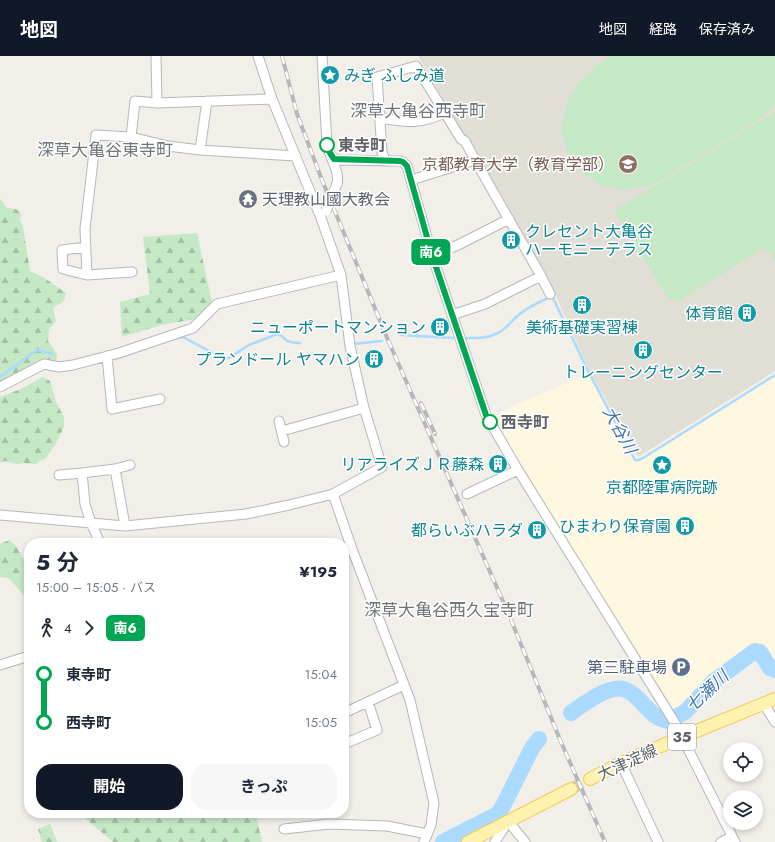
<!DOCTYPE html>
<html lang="ja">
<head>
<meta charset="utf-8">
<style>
  body { margin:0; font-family:Jost,"Noto Sans JP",sans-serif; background:#f6f6f7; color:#1f2937; height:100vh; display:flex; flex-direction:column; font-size:15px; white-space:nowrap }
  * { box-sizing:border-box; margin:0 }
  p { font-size:13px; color:#747a83 }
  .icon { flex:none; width:22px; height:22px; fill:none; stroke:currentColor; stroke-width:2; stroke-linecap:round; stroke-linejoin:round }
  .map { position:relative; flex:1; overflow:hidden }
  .side { position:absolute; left:24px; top:482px; width:325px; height:280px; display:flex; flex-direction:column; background:#fff; border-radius:16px; box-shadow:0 2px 6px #0003 }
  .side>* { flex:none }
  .badge { padding:0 8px; border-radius:6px; font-size:14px; line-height:26px }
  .fabs { position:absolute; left:723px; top:686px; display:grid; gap:8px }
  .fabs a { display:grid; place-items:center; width:40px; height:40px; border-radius:50%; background:#fff; box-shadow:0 2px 6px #0003; font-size:20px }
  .map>.badge { position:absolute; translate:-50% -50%; box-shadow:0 0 0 2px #fff }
  .legs { display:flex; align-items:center; gap:6px; height:44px; padding:0 12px; font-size:13px }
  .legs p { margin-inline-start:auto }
  .summary { display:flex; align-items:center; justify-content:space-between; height:68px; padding:0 12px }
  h1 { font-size:22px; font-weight:700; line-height:30px }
  .cta { display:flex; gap:8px; margin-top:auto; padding:8px 12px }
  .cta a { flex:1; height:46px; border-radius:16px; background:#111827; color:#fff; font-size:16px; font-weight:700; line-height:46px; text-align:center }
  .cta a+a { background:#f6f6f7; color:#1f2937 }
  ul { padding:0 12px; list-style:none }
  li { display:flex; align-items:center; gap:14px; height:48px; font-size:15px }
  li i { display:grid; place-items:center; width:6px; height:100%; margin:0 5px; background:currentColor }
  li i::after { content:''; width:10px; height:10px; margin:-5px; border:3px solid; border-radius:50%; background:#fff }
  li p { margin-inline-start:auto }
  li:first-child i { background:linear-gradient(#0000 50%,currentColor 0) }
  li:last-child i { background:linear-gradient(currentColor 50%,#0000 0) }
  header { display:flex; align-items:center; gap:24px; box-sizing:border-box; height:56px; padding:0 20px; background:#111827; color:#fff }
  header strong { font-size:19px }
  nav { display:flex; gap:22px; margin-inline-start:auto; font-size:14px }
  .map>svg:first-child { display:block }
  .commercial { fill:#fef7e0 }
  .education { fill:#e1ded6 }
  .forest { fill:url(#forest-firs) }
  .pitch { fill:#c5e8c5 }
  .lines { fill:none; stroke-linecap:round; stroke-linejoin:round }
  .stream { stroke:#aadaff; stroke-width:2.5 }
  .river { stroke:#aadaff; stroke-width:16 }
  .major-tunnel { stroke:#ccccc8; stroke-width:12; stroke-dasharray:12 6; stroke-linecap:butt }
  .minor-casing { stroke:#b5b8bc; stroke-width:11 }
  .major-casing { stroke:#f2c960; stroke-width:14 }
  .minor { stroke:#fff; stroke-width:9 }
  .major { stroke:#fff2af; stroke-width:12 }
  .rail-casing { stroke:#b6b7b8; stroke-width:4 }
  .rail { stroke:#fff; stroke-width:2.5; stroke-dasharray:8; stroke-linecap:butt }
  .minor-bridge-casing { stroke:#b5b8bc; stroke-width:11; stroke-linecap:butt }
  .minor-bridge { stroke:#fff; stroke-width:9 }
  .line-1-casing { stroke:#fff; stroke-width:9 }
  .line-1 { stroke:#00a651; stroke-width:6 }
  .stop-1-dot { fill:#fff; stroke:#00a651; stroke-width:2 }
  .labels { text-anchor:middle; stroke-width:3; stroke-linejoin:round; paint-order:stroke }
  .shield { fill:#fff; stroke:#8f9295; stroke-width:1 }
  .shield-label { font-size:15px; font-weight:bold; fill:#5f6368 }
  .culture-label { font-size:16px; fill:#0d838f; stroke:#fff; text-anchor:end }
  .stop-label { font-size:16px; font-weight:bold; fill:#5f6368; stroke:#fff; text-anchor:start }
  .education-label { font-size:16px; fill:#785e54; stroke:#fff; text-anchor:end }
  .worship-label { font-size:16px; fill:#5b616d; stroke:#fff; text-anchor:start }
  .service-label { font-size:16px; fill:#4e5e75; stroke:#fff; text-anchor:end }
  .street-label { font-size:16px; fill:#5f6368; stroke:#fff }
  .neighbourhood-label { font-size:17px; fill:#70757a; stroke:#fff }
  .water-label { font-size:17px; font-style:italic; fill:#4174aa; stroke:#fff }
</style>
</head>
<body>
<header>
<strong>地図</strong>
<nav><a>地図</a><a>経路</a><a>保存済み</a></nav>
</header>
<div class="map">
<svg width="775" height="786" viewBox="0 0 775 786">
  <defs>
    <pattern id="forest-firs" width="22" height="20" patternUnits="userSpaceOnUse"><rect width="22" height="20" fill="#c5e8c5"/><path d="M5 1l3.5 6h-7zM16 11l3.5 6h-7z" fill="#a3c0a4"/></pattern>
  </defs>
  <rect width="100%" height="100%" fill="#f1efe8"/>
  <path class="commercial" d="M775 317V612L762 596 755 594 713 620 684 655 676 660 492 362 510 351 588 318 637 403Z"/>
  <path class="education" d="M418 0H775V315L638 401 590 316 545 216Z"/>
  <path class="forest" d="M0 143 7 152 16 153 21 157 20 164 23 171 30 215 43 221 66 237 64 245 53 252 56 265 49 273 48 285 57 298 56 305H38L0 327Z
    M197 177 212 247 196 263 161 269 122 281 120 246 150 238 143 181Z
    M43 321 50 325 56 346 64 361V371L55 389 46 402 35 408 23 407 16 408 5 405 0 407V341L21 333Z
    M9 484 16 490 29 513V546L9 522 0 521V488Z
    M79 757H253L257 763 262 786H113Z
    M50 768 57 786H42L38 773Z"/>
  <path class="pitch" d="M612 0H775V49L762 62 651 130 623 134 603 130 581 116 567 96 562 76 565 54 571 38 581 24 593 15 592 12Z
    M775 56V206L769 196 761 194 678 245 668 242 614 155Z"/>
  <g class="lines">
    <path class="stream" d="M553 242 588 315 635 404H638L643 402 775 319
      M401 279 453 282
      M177 282 183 281 222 302H229L249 289 277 278C282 279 283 281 286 284 290 287 295 287 300 287
      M465 282C474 282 484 283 493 279 503 276 508 269 515 262 524 253 537 247 548 242
      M354 288 382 285
      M115 303 149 291
      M0 321 37 294 53 298"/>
    <path class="river" d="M571 657C583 648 611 627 626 634 632 637 639 643 643 648 652 657 655 662 668 665L685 656 713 626 755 595 760 596 770 612 775 614
      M443 786 498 758 503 750 532 692 539 683"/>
    <path class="major-tunnel" d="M571 733 590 723"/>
    <g class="minor-casing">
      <path id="minor" d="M156 0 157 47
        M258 0 272 43 321 162 341 219 350 290 364 352 382 411 333 438 352 493 410 644 434 747 431 769 424 786
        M322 0 327 89C330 102 340 115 337 128
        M380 62C409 66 417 69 445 57
        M131 81 135 45 157 47 272 43
        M200 94 207 45
        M333 102 339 104 400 105 403 106 407 110 432 199 486 359 518 414 675 667 735 786
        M475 104 541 220 550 238
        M385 105 382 96 377 21 416 10 461 83 465 85 475 104 411 124
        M86 191 62 194 63 213 87 219 132 216
        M432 199 458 189 509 163
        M87 219 85 173 96 79 131 81 168 90 200 94 296 100
        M452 259 485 248 541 220
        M107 300 112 353 160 343
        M0 331 44 308 59 311 73 309 119 297 193 272 217 248 341 219
        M279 365 284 386
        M282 375 364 352
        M115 413 130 409
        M59 419 82 417
        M467 438 518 414
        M0 459 125 470 246 458 289 449 333 438
        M100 487 91 467 85 448 82 417 115 413 125 470
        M0 609 29 600
        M764 648 775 666
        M344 657 404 629
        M344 688 377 674 368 646
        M621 707 658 786
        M284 773 329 768 387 770 427 778
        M495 786 508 765 525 786
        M721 786 732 781"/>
    </g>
    <g class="major-casing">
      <path id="major" d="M590 723 621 707 682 681 775 643
        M468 786 571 733"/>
    </g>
    <use href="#minor" class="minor"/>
    <use href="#major" class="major"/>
    <g class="rail-casing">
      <path id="rail" d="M282 0 297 58 322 124 388 284 509 559 561 686 605 786
        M421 347 435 378"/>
    </g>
    <use href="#rail" class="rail"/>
    <g class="minor-bridge-casing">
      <path id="minor-bridge" d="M326 155 337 128"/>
    </g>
    <use href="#minor-bridge" class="minor-bridge"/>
  </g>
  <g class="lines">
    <g class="line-1-casing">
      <path id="line-1" d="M327 89 330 97 334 103 400 105 403 106 407 110 432 199 486 359 490 366"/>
    </g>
    <use href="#line-1" class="line-1"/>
  </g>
  <defs>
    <g id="sight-disc" transform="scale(1)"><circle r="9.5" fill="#0f9aa8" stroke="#fff"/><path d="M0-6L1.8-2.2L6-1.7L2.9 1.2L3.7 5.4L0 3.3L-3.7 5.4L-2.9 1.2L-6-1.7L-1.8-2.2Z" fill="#fff"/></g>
    <g id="university-disc" transform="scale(1)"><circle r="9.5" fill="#8d6e63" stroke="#fff"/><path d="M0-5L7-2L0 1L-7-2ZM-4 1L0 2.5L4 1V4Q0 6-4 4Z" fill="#fff"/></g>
    <g id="temple-disc" transform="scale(1)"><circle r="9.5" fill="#6b7280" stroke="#fff"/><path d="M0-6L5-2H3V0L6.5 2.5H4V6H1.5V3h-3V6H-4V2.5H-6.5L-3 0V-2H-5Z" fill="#fff"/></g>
    <g id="building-disc" transform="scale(1)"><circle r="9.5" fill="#0f9aa8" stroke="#fff"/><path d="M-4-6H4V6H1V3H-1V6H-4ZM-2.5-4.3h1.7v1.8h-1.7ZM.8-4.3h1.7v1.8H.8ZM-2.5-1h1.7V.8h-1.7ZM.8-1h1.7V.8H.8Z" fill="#fff"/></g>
    <g id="parking-disc" transform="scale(1)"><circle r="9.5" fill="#5c6f8a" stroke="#fff"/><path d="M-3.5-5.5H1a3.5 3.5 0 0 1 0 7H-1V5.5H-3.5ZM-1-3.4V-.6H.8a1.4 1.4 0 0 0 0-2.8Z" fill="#fff"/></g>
  </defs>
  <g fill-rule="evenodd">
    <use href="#sight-disc" x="330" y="19"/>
    <use href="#university-disc" x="628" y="108"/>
    <use href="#temple-disc" x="248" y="143"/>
    <use href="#building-disc" x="511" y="184"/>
    <use href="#building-disc" x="582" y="249"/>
    <use href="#building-disc" x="747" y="257"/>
    <use href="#building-disc" x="440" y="271"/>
    <use href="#building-disc" x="643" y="294"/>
    <use href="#building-disc" x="374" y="303"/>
    <use href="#building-disc" x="498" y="408"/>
    <use href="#sight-disc" x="662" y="409"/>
    <use href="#building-disc" x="685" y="470"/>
    <use href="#building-disc" x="537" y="474"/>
    <use href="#parking-disc" x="681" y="611"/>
  </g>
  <g class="stop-1-dot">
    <circle cx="327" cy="89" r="7"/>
    <circle cx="490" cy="366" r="7"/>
  </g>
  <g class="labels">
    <rect class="shield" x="668" y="668" width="28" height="26" rx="3"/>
    <g class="shield-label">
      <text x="682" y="686">35</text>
    </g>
    <g class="culture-label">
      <text x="344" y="25" text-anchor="start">みぎ ふしみ道</text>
      <text x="525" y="181" text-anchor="start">クレセント大亀谷<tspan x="525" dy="18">ハーモニーテラス</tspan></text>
      <text x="733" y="263">体育館</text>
      <text x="426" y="277">ニューポートマンション</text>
      <text x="582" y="277" text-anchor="middle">美術基礎実習棟</text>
      <text x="360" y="309">プランドール ヤマハン</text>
      <text x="643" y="322" text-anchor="middle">トレーニングセンター</text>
      <text x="484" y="414">リアライズＪＲ藤森</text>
      <text x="662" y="437" text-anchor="middle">京都陸軍病院跡</text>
      <text x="671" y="476">ひまわり保育園</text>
      <text x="523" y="480">都らいぶハラダ</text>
    </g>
    <g class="stop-label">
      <text x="338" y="95">東寺町</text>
      <text x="501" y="372">西寺町</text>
    </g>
    <g class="education-label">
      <text x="614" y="114">京都教育大学（教育学部）</text>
    </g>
    <g class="worship-label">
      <text x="262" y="149">天理教山國大教会</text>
    </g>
    <g class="service-label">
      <text x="667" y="617">第三駐車場</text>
    </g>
    <g class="street-label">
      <text transform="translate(627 706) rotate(-25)" y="6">大津淀線</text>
    </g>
    <g class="neighbourhood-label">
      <text x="418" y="61">深草大亀谷西寺町</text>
      <text x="105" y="100">深草大亀谷東寺町</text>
      <text x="449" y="560">深草大亀谷西久宝寺町</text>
    </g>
    <g class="water-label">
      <text transform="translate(620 374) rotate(61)" y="6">大谷川</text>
      <text transform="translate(707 635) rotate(-43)" y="6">七瀬川</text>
    </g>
  </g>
</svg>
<div class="fabs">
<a><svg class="icon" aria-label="locate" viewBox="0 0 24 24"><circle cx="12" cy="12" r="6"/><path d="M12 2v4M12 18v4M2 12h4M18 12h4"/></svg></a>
<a><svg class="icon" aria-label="layers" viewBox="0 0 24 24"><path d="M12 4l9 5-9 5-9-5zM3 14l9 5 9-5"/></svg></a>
</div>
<b class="badge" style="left:431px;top:196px;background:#00a651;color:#fff">南6</b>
<section class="side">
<div class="summary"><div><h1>5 分</h1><p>15:00 – 15:05 · バス</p></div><b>¥195</b></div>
<div class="legs"><svg class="icon" aria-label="walk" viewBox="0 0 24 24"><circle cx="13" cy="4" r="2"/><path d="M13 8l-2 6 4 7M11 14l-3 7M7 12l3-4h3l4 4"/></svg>4<svg class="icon" aria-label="forward" viewBox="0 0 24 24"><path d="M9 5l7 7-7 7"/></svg><b class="badge" style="background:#00a651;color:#fff">南6</b></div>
<ul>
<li><i style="color:#00a651"></i><b>東寺町</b><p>15:04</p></li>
<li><i style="color:#00a651"></i><b>西寺町</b><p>15:05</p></li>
</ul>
<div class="cta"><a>開始</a><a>きっぷ</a></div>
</section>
</div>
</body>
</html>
